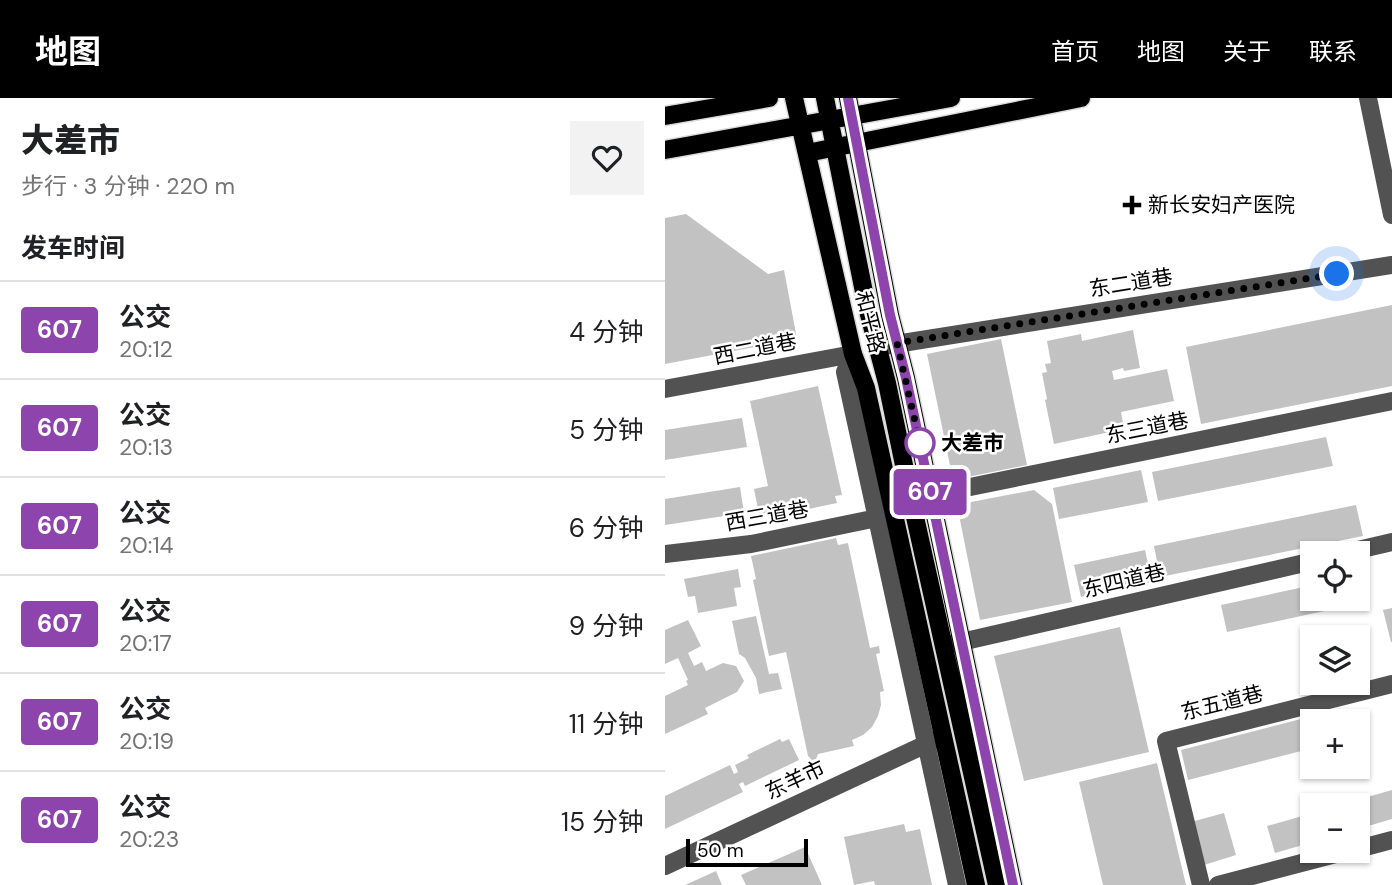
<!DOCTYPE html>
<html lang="zh">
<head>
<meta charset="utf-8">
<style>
  body { margin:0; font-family:"DM Sans","Noto Sans SC",sans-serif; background:#f2f2f2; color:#202124; height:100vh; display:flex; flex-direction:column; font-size:26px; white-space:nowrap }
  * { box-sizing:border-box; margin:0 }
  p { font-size:23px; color:#757577 }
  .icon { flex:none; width:38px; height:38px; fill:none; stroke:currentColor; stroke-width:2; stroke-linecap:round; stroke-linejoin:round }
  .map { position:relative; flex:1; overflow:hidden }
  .side { display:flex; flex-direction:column; background:#fff; width:665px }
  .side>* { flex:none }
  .badge { padding:0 14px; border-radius:5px; font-size:24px; line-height:46px }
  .controls { position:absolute; left:635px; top:443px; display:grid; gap:14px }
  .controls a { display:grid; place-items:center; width:70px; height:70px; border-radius:0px; background:#fff; box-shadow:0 2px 5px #0004; font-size:35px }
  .scale { position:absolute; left:21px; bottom:18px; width:122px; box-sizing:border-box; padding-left:7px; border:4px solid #000; border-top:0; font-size:19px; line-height:24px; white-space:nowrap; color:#000; -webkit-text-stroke:5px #fff; paint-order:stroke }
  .you { position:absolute; width:35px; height:35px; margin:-18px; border:5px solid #fff; border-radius:50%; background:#1a73e8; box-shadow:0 0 0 10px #1a73e833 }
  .map>.badge { position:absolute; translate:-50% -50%; box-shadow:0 0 0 4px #fff }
  h2 { padding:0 21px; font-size:26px; line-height:63px }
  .round { display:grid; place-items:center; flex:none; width:74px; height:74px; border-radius:0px; background:#f2f2f2 }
  .summary { display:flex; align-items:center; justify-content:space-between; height:119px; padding:0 21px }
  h1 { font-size:33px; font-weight:800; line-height:52px }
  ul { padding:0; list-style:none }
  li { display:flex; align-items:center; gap:21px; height:98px; padding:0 21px; border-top:2px solid #e0e0e0 }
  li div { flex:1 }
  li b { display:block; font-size:26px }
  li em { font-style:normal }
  li .badge { min-width:77px; font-weight:700; text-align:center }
  header { display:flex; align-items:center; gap:42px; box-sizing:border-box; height:98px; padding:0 35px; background:#000; color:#fff }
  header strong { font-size:33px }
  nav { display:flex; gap:38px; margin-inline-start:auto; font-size:24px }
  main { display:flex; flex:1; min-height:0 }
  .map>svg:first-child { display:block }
  .building { fill:#c2c2c2 }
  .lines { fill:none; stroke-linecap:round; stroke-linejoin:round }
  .major-casing { stroke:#dbdbdb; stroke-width:21 }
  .minor { stroke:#525252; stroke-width:18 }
  .major { stroke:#000; stroke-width:18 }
  .line-casing { stroke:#fff; stroke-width:16 }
  .line { stroke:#8e44ad; stroke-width:10 }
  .walk { stroke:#000; stroke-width:7; stroke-dasharray:0 12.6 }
  .poi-dot { fill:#000; stroke:#fff; stroke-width:2.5 }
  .stop-dot { fill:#fff; stroke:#8e44ad; stroke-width:3.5 }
  .labels { text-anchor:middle; stroke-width:5; stroke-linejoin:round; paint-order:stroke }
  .poi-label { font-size:21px; fill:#000; stroke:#fff; text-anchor:start }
  .street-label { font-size:21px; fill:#000; stroke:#fff }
  .stop-label { font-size:21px; font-weight:bold; fill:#000; stroke:#fff; text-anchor:start }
</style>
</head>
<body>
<header>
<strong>地图</strong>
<nav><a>首页</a><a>地图</a><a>关于</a><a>联系</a></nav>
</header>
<main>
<section class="side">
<div class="summary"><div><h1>大差市</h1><p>步行 · 3 分钟 · 220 m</p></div><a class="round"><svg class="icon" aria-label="heart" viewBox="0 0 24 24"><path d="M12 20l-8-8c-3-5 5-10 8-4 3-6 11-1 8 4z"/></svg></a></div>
<h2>发车时间</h2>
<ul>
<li><span class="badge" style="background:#8e44ad;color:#fff">607</span><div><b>公交</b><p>20:12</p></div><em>4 分钟</em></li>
<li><span class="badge" style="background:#8e44ad;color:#fff">607</span><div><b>公交</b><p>20:13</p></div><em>5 分钟</em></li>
<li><span class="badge" style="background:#8e44ad;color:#fff">607</span><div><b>公交</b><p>20:14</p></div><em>6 分钟</em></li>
<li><span class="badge" style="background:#8e44ad;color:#fff">607</span><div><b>公交</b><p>20:17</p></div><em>9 分钟</em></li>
<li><span class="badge" style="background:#8e44ad;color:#fff">607</span><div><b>公交</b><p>20:19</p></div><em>11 分钟</em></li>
<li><span class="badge" style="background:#8e44ad;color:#fff">607</span><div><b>公交</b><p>20:23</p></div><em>15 分钟</em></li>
</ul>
</section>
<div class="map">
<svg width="727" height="787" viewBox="0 0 727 787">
  <rect width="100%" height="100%" fill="#fff"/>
  <path class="building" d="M21 116 103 176 119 172 132 241 0 266V120Z
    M727 207V288L536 326 521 249Z
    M468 232 475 270 459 273 458 270 447 273 449 282 502 271 509 303 456 314 459 331 389 346 380 302 382 301 377 275 382 274 380 266 386 265 382 243 416 236 417 243Z
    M336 241 362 367 288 382 262 256Z
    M153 288 177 397 170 398 172 405 110 418 109 413 94 416 89 391 103 388 85 303Z
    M77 320 82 349 0 362V332Z
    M661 339 668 368 493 403 487 374Z
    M476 372 483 404 394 421 388 390Z
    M75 389 79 415 0 427V401Z
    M369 392 387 406 407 504 315 522 295 422 306 404Z
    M691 407 698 438 495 479 489 448Z
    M171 440 173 447 183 445 205 550 214 548 215 555 211 556 219 593 215 594 216 607 213 618 207 629 198 637 187 642 189 648 153 656 151 661 147 662 143 658 121 554 104 558 88 482 91 481 86 458Z
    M480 452 487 484 416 499 409 467Z
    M73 471 76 489 69 490 72 508 33 515 30 498 23 499 19 481Z
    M693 475 701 504 562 534 556 507 648 487V500H693Z
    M727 510V544H726L718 512Z
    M91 518 104 576 113 575 117 591 94 596 91 580 80 560 74 556 67 523Z
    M23 522 36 548 23 555 29 568 37 564 41 573 58 565 71 568 79 583 72 594 40 610 43 616 0 636V598L23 587 21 583 23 582 13 560 0 566V532Z
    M455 529 484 654 359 683 329 558Z
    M659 615 661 623H648V650L523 682 516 652Z
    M115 641 117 644 124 641 134 662 80 688 78 684 74 686 78 694 0 731V698L65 667 69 676 73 674 70 667 84 660 82 657Z
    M492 665 521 787H438L414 684Z
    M727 692V721L693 731V707L678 706Z
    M559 715 571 757 539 767 526 724Z
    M648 715V744L610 755 602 728Z
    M239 726 241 734 255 731 267 787H210L209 783 189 787 179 739Z
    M140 749 157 787H81L76 777Z
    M51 773 57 787H20Z"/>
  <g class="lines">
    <g class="major-casing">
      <path id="major" d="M129 0 188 256 201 290 311 787
        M160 0 202 209 222 285 246 401 332 787
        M183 0 225 217 241 280 348 787
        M0 18 104 0
        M0 52C96 35 191 17 286 0
        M142 55 416 0"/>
    </g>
    <path class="minor" d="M703 0 727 117
      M212 249 727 167
      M188 256 180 274 292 787
      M0 291 188 256
      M246 401 727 303
      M680 455 727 444
      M0 456 86 446 212 420
      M283 547 648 463
      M693 751 727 742
      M0 768 270 642
      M536 787 501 643 727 586
      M553 787 686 752"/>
    <use href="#major" class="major"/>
  </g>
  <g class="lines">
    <g class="line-casing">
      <path id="line" d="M183 0 225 217 241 280 348 787"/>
    </g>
    <use href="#line" class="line"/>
    <path class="walk" d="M255 345 232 245 672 176"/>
  </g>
  <path class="poi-dot" d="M463.5 96.5h7v7h7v7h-7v7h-7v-7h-7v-7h7z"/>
  <circle class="stop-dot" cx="255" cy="345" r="14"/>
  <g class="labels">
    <g class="poi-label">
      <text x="483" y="114">新长安妇产医院</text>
    </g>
    <g class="street-label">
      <text transform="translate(466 185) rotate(-9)" y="7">东二道巷</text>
      <text transform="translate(205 224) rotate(76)" y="7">和平路</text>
      <text transform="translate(90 251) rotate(-11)" y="7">西二道巷</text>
      <text transform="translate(482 330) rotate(-11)" y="7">东三道巷</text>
      <text transform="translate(102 418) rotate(-10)" y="7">西三道巷</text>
      <text transform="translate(459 483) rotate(-13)" y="7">东四道巷</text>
      <text transform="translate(557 605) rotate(-14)" y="7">东五道巷</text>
      <text transform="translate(130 682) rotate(-25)" y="7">东羊市</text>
    </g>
    <g class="stop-label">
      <text x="276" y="352">大差市</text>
    </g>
  </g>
</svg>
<div class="controls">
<a><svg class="icon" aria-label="locate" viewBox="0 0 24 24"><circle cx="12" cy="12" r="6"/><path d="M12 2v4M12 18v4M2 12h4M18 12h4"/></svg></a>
<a><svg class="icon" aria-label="layers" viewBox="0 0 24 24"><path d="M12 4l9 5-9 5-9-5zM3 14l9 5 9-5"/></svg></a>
<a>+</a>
<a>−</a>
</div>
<div class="scale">50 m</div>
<div class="you" style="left:672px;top:176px"></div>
<b class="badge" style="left:265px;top:394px;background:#8e44ad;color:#fff">607</b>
</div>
</main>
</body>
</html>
